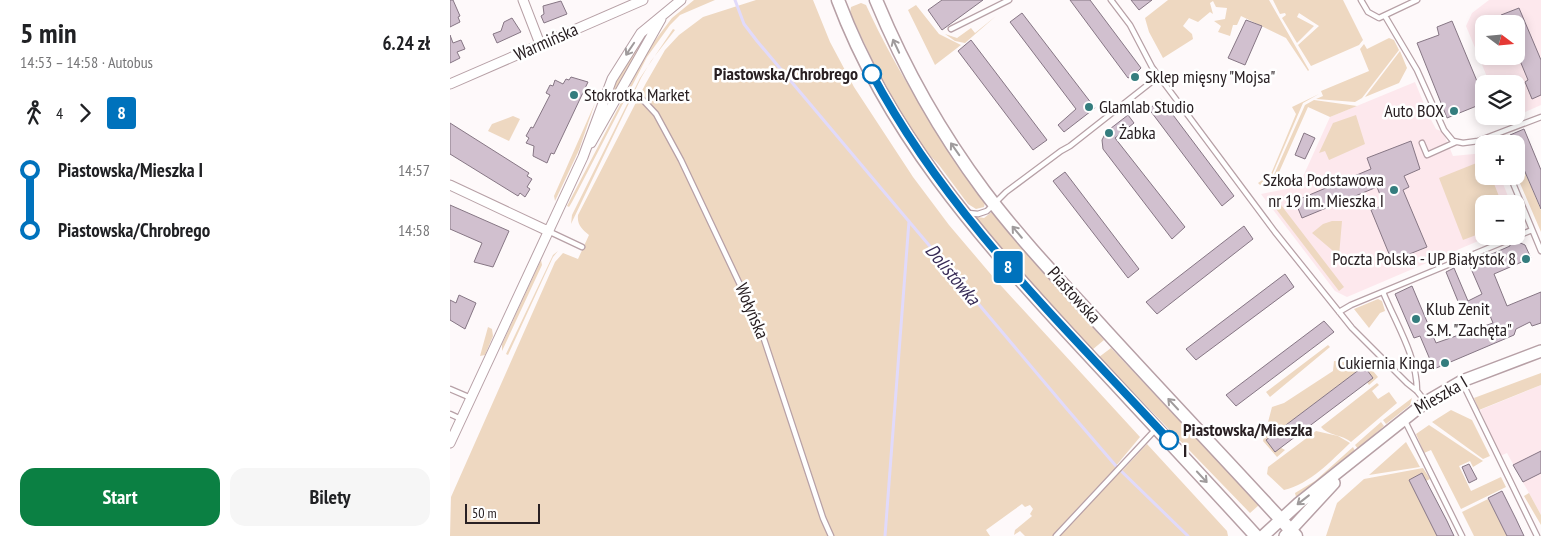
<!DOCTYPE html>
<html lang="pl">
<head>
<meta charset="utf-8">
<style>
  body { margin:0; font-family:"PT Sans Narrow",sans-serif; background:#f6f6f6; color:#202124; height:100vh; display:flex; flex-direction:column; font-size:19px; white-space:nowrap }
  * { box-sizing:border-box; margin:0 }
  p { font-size:16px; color:#757577 }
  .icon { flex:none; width:28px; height:28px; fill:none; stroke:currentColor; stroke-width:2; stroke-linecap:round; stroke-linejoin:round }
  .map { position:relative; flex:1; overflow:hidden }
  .details { display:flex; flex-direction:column; background:#fff; width:450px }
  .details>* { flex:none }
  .badge { padding:0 10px; border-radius:4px; font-size:18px; line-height:32px }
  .needle { width:32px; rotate:106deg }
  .fabs { position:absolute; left:1025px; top:15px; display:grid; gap:10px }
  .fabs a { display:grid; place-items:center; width:50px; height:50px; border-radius:10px; background:#fff; box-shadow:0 2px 12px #0003; font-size:25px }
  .scale { position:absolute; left:15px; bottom:12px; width:75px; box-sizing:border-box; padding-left:5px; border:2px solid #292023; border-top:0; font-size:14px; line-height:18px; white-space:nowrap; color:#292023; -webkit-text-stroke:4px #fff; paint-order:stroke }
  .map>.badge { position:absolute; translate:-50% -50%; box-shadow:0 0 0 2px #fff }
  .legs { display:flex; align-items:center; gap:8px; height:55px; padding:0 20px; font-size:16px }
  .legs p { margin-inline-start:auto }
  .summary { display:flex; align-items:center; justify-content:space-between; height:85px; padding:0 20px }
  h1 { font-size:28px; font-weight:700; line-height:38px }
  .action { display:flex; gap:10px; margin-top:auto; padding:10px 20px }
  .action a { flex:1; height:58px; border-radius:15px; background:#0b8043; color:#fff; font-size:20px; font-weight:700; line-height:58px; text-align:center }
  .action a+a { background:#f6f6f6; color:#202124 }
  ul { padding:0 20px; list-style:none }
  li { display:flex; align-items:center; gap:18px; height:60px; font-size:19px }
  li i { display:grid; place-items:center; width:8px; height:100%; margin:0 6px; background:currentColor }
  li i::after { content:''; width:12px; height:12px; margin:-6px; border:4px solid; border-radius:50%; background:#fff }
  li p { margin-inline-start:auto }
  li:first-child i { background:linear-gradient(#0000 50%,currentColor 0) }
  li:last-child i { background:linear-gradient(currentColor 50%,#0000 0) }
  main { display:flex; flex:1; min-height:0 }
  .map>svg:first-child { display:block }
  .built { fill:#fde8ed; fill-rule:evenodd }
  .green { fill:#eed8c1 }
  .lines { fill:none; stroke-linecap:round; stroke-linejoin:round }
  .stream { stroke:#e1dafb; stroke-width:3 }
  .building { fill:#d1c0cf; stroke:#867684 }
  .service-casing { stroke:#b7a0a6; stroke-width:7 }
  .minor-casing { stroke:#b7a0a6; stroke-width:11 }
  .tertiary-casing { stroke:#b7a0a6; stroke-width:14 }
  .secondary-casing { stroke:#b7a0a6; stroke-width:15 }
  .service { stroke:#fff; stroke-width:4.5 }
  .minor { stroke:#fff; stroke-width:9 }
  .tertiary { stroke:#fff; stroke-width:11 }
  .secondary { stroke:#fff; stroke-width:12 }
  .oneway { stroke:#9f9b9c }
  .line-1-casing { stroke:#fff; stroke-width:11 }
  .line-1 { stroke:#0072bc; stroke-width:8 }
  .stop-1-dot { fill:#fff; stroke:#0072bc; stroke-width:2.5 }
  .poi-dot { fill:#347d7e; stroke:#fff; stroke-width:2 }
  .labels { text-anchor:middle; stroke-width:5; stroke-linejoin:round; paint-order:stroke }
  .street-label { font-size:18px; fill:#292023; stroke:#fff }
  .stop-label { font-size:18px; font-weight:bold; fill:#292023; stroke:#fff; text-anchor:end }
  .poi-label { font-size:18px; fill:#292023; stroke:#fff; text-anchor:start }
  .water-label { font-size:19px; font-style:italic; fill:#382c57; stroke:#fff }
</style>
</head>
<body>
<main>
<section class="details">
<div class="summary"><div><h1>5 min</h1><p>14:53 – 14:58 · Autobus</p></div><b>6.24 zł</b></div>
<div class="legs"><svg class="icon" aria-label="walk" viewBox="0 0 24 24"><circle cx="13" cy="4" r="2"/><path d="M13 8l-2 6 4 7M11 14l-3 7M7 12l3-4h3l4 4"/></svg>4<svg class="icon" aria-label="forward" viewBox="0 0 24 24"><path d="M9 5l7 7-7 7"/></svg><b class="badge" style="background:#0072bc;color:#fff">8</b></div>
<ul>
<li><i style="color:#0072bc"></i><b>Piastowska/Mieszka I</b><p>14:57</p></li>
<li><i style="color:#0072bc"></i><b>Piastowska/Chrobrego</b><p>14:58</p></li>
</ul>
<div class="action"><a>Start</a><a>Bilety</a></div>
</section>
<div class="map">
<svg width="1091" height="536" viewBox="0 0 1091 536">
  <rect width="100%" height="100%" fill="#fef9fa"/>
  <path class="built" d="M1039 0H1091V105L1066 116V84H1040L1016 26 1022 13ZM1034 24H1066V56H1034Z
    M965 82 979 116 986 129 993 132 1003 156 1034 153V176H1050L1061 204H1034V236H1040L897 297 885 291 811 194 836 189 851 181 880 117Z
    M1091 385V515L1057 453 1050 456 1030 410Z"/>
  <path class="green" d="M244 0H265L230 15 220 25 197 57 122 202 119 207 117 206 200 47 222 18Z
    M306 0H363L380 42 404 87 463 177 499 225 544 278 690 437 665 467 671 472 697 444 777 531 778 536H575L570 531 564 535 565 530 582 516 580 514 583 509 580 505 575 507 572 504 536 530 540 536H0L1 497 105 262 113 253 128 259 139 235C132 229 127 225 128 215L196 83 215 50 229 35 253 17Z
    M718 0H819L859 70 858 71 836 38 791 16 787 25H783L780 36 768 32 771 26 764 21 775 19 777 8 766 7 763 1 760 3 763 14 760 12 748 22 739 18 733 26 742 34 743 39 713 58 699 32 695 18Z
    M823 0H893L913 40 909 45 861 66 848 45 869 26 849 13 847 17 864 26 847 43 832 18 836 15 835 13 830 14Z
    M411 3 416 5C448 75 491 139 535 202L534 207 526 209 518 204 489 165 470 145 435 87 400 13 401 7Z
    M466 5 489 34 511 45 485 65 458 10Z
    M546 16 515 43 505 41 495 34 507 38 521 28 525 33Z
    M223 29 225 30 201 61 191 78 121 224 122 215 190 78Z
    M195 35 196 37 150 123 165 80Z
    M939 38 944 40 949 50 912 98 905 102 866 99 873 96 871 91 919 71 910 49 914 44 917 49Z
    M950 51 957 68 949 83 915 97Z
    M869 94 853 103 822 175 810 185 808 183 821 174 846 114 842 107Z
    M864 100 907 106 880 117 858 107 826 179 817 184 823 177 855 105Z
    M145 103 129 150 105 201 104 196Z
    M906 115 915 144 879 160 875 151 869 153 883 123Z
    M63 116 70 119 59 141 38 131 42 124Z
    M1066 151 1091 210V232L1066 174Z
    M1034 160V176H1041L1052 204H1034V232L1013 240 989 178Z
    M828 201 894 287 889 291 823 205Z
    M543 211 573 249 654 340 642 350 522 216 534 218Z
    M882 221H892L889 256 862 233 873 224Z
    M108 251 103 257 58 355 56 354 103 255Z
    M91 260 92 265 52 351V344Z
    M928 299 932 301 935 311 930 313 919 328 904 309Z
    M38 327 42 329 43 336 35 355 30 356Z
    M878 345 880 347 820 397 816 392Z
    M661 348 809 505 800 513 649 357Z
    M884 361 918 365 928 377 919 385 917 382 922 377 914 366 816 440 835 450 827 457 813 441 822 407 834 403 883 371Z
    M1091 373V385L1029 410 1024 398Z
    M927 383 929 385 922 391 928 399 939 392 947 403 901 442C893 435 877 435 871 427Z
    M962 398 960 405 936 424 933 420Z
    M1001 410 1022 420 1040 456 1033 459 982 422Z
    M931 422 934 426 908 449 905 445Z
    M979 425 1033 461 1023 467 1020 461 1009 466 1021 491 1051 477 1056 487 1011 509 981 450 974 453 966 434Z
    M866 431 888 436 900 443C881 461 860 484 834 490L817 474 818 467Z
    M956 442 970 467 919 475Z
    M903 447 905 451 846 497 845 493 865 481Z
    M973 468 980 479 976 481 972 473 959 480 987 536H876L887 503 914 479Z
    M1079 493 1091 515V525L1074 496Z
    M1038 499 1057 536H1024L1012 512Z"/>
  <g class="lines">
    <path class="stream" d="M285 0 294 24 307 41 617 409 666 466 738 536
      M435 536 459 221"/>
  </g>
  <path class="building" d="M0 0H3L10 16 8 17 10 22 0 27Z
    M492 0H533L492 30 478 10Z
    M620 0H640L691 68 687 72 690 76 684 82 680 77 678 78Z
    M681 0H702L689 10Z
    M111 1 117 14 94 23 91 16 94 14 93 6Z
    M1069 8 1091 60V95L1082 99 1075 82 1078 80 1066 51V24H1055L1051 15Z
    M572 13 645 108 614 132 608 125 626 109 560 22Z
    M62 18 71 32 47 43 43 34 51 31 54 22Z
    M796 20 812 26 795 65 778 58Z
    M1002 21 1034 98V103L997 118 967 43 989 35 987 27Z
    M0 35 3 43 11 40 15 49 7 52 10 58 0 63Z
    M521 40 597 140 583 150 508 51Z
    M121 77 138 82 104 154 101 153 97 163 83 156 84 146 76 143 79 138 76 136 81 127 83 128 100 95 96 93 100 85 103 86 105 80 113 84 116 79 119 80Z
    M711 99 784 196 772 206 699 109Z
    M678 115 684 123 665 138 735 227 722 239 653 149 652 140 656 132Z
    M0 123 79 173 77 176 82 179 77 187 80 189 75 197 70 193 68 196 0 154Z
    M1074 129 1091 170V209L1066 151V144H1063L1060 135Z
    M854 133 865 138 855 159 845 155Z
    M961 141 970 169 954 176 959 187 953 190 977 247 942 261 921 210 934 205 927 187 852 218 845 201 921 169 917 158Z
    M615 172 689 269 678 278 603 181Z
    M0 205 59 231 43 267 24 262 32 243 0 229Z
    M794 226 803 239 707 314 696 302Z
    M1066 241 1075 245 1081 258 1044 274 1057 306 1091 292V323L1082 326 1080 322 1066 329 1064 335 984 369 970 336 964 338 945 294 962 286 986 343 1043 323 1036 306 1014 316 996 272 1004 268 1018 301 1032 294 1019 264 1060 246V244Z
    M835 274 844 287 746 360 736 349Z
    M9 295 26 303 15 329 0 320V300L6 303Z
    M874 321 884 332 786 406 776 395Z
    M914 366 923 378 825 452 816 440Z
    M1091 451V473L1073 482 1063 465Z
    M1019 464 1027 479 1019 483 1012 467Z
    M972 473 997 521 1004 536H987L959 480Z
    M1052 491 1066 519 1074 536H1057L1038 498Z"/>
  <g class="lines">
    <g class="service-casing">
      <path id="service" d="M661 0 680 25 702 67 825 232 902 328 957 383 967 391 975 401
        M911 0 918 12 929 18 967 0
        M935 16 967 70 994 130 1003 141 1013 143 1028 141 1091 117
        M501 29 559 0
        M193 100 206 114 231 160 310 327 373 518 381 536
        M1042 136 1046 144
        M972 143 977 155 1006 142
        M1060 176 1091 251
        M518 213 528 214 537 211 556 192 611 151 620 146 709 76
        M98 231 132 247
        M933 292C946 324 967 356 967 391
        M889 312 901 305 1082 230
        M1012 382 1087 536
        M0 389 21 398
        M0 414 11 419
        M955 421 1012 536
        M606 536 706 429"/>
    </g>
    <g class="minor-casing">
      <path id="minor" d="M73 0 90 44
        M0 84 193 0
        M141 143 211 19
        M0 185 98 231
        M0 443 133 157 162 79 191 33 231 0"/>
    </g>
    <g class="tertiary-casing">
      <path id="tertiary" d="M813 536 849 503 976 402 1012 381 1091 351
        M835 536 884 483"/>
    </g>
    <g class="secondary-casing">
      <path id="secondary" d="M388 0C437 131 528 235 621 336 683 403 745 469 806 536
        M426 0C454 68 490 132 534 191 571 240 614 285 655 330 718 399 783 467 846 536"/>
    </g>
    <use href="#service" class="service"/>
    <use href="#minor" class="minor"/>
    <use href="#tertiary" class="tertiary"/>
    <use href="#secondary" class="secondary"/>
  </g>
  <defs><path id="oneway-shaft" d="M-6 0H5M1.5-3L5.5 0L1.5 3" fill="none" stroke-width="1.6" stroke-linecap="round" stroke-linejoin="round" transform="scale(1.25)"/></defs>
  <g class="oneway">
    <use href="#oneway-shaft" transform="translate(446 46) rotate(-115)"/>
    <use href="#oneway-shaft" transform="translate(180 49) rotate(124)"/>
    <use href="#oneway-shaft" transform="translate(505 149) rotate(-125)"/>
    <use href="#oneway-shaft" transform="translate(567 232) rotate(-130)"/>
    <use href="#oneway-shaft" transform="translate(723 404) rotate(-133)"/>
    <use href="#oneway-shaft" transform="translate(752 477) rotate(47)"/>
    <use href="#oneway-shaft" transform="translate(853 500) rotate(142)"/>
  </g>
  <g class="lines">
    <g class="line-1-casing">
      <path id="line-1" d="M422 74C497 215 612 324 719 440"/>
    </g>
    <use href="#line-1" class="line-1"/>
  </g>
  <g class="stop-1-dot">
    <circle cx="422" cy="74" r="9"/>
    <circle cx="719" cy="440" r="9"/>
  </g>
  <g class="poi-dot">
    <circle cx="685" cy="77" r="5"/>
    <circle cx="124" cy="95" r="5"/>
    <circle cx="639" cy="107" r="5"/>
    <circle cx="1004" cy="111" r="5"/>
    <circle cx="659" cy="133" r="5"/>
    <circle cx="944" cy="190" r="5"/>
    <circle cx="1076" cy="259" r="5"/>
    <circle cx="966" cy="319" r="5"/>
    <circle cx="995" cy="363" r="5"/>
  </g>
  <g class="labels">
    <g class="street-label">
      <text transform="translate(96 42) rotate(-24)" y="6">Warmińska</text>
      <text transform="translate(624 295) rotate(48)" y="6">Piastowska</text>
      <text transform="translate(302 311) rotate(67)" y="6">Wołyńska</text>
      <text transform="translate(991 395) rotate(-30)" y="6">Mieszka I</text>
    </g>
    <g class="stop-label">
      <text x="408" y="80">Piastowska/Chrobrego</text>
      <text x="733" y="436" text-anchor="start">Piastowska/Mieszka<tspan x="733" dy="21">I</tspan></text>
    </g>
    <g class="poi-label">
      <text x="695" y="83">Sklep mięsny "Mojsa"</text>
      <text x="134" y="101">Stokrotka Market</text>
      <text x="649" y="113">Glamlab Studio</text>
      <text x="994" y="117" text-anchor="end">Auto BOX</text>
      <text x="669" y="139">Żabka</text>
      <text x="934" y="186" text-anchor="end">Szkoła Podstawowa<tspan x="934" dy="21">nr 19 im. Mieszka I</tspan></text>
      <text x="1066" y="265" text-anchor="end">Poczta Polska - UP Białystok 8</text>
      <text x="976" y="315">Klub Zenit<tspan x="976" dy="21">S.M. "Zachęta"</tspan></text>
      <text x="985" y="369" text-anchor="end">Cukiernia Kinga</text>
    </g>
    <g class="water-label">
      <text transform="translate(503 274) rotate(50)" y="7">Dolistówka</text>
    </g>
  </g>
</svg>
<div class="fabs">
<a><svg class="needle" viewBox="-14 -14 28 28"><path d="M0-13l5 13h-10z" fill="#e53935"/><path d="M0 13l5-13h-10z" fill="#757577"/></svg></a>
<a><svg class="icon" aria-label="layers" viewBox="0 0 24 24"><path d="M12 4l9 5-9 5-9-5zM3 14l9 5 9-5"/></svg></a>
<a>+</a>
<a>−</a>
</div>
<div class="scale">50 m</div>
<b class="badge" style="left:558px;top:267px;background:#0072bc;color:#fff">8</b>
</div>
</main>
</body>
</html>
